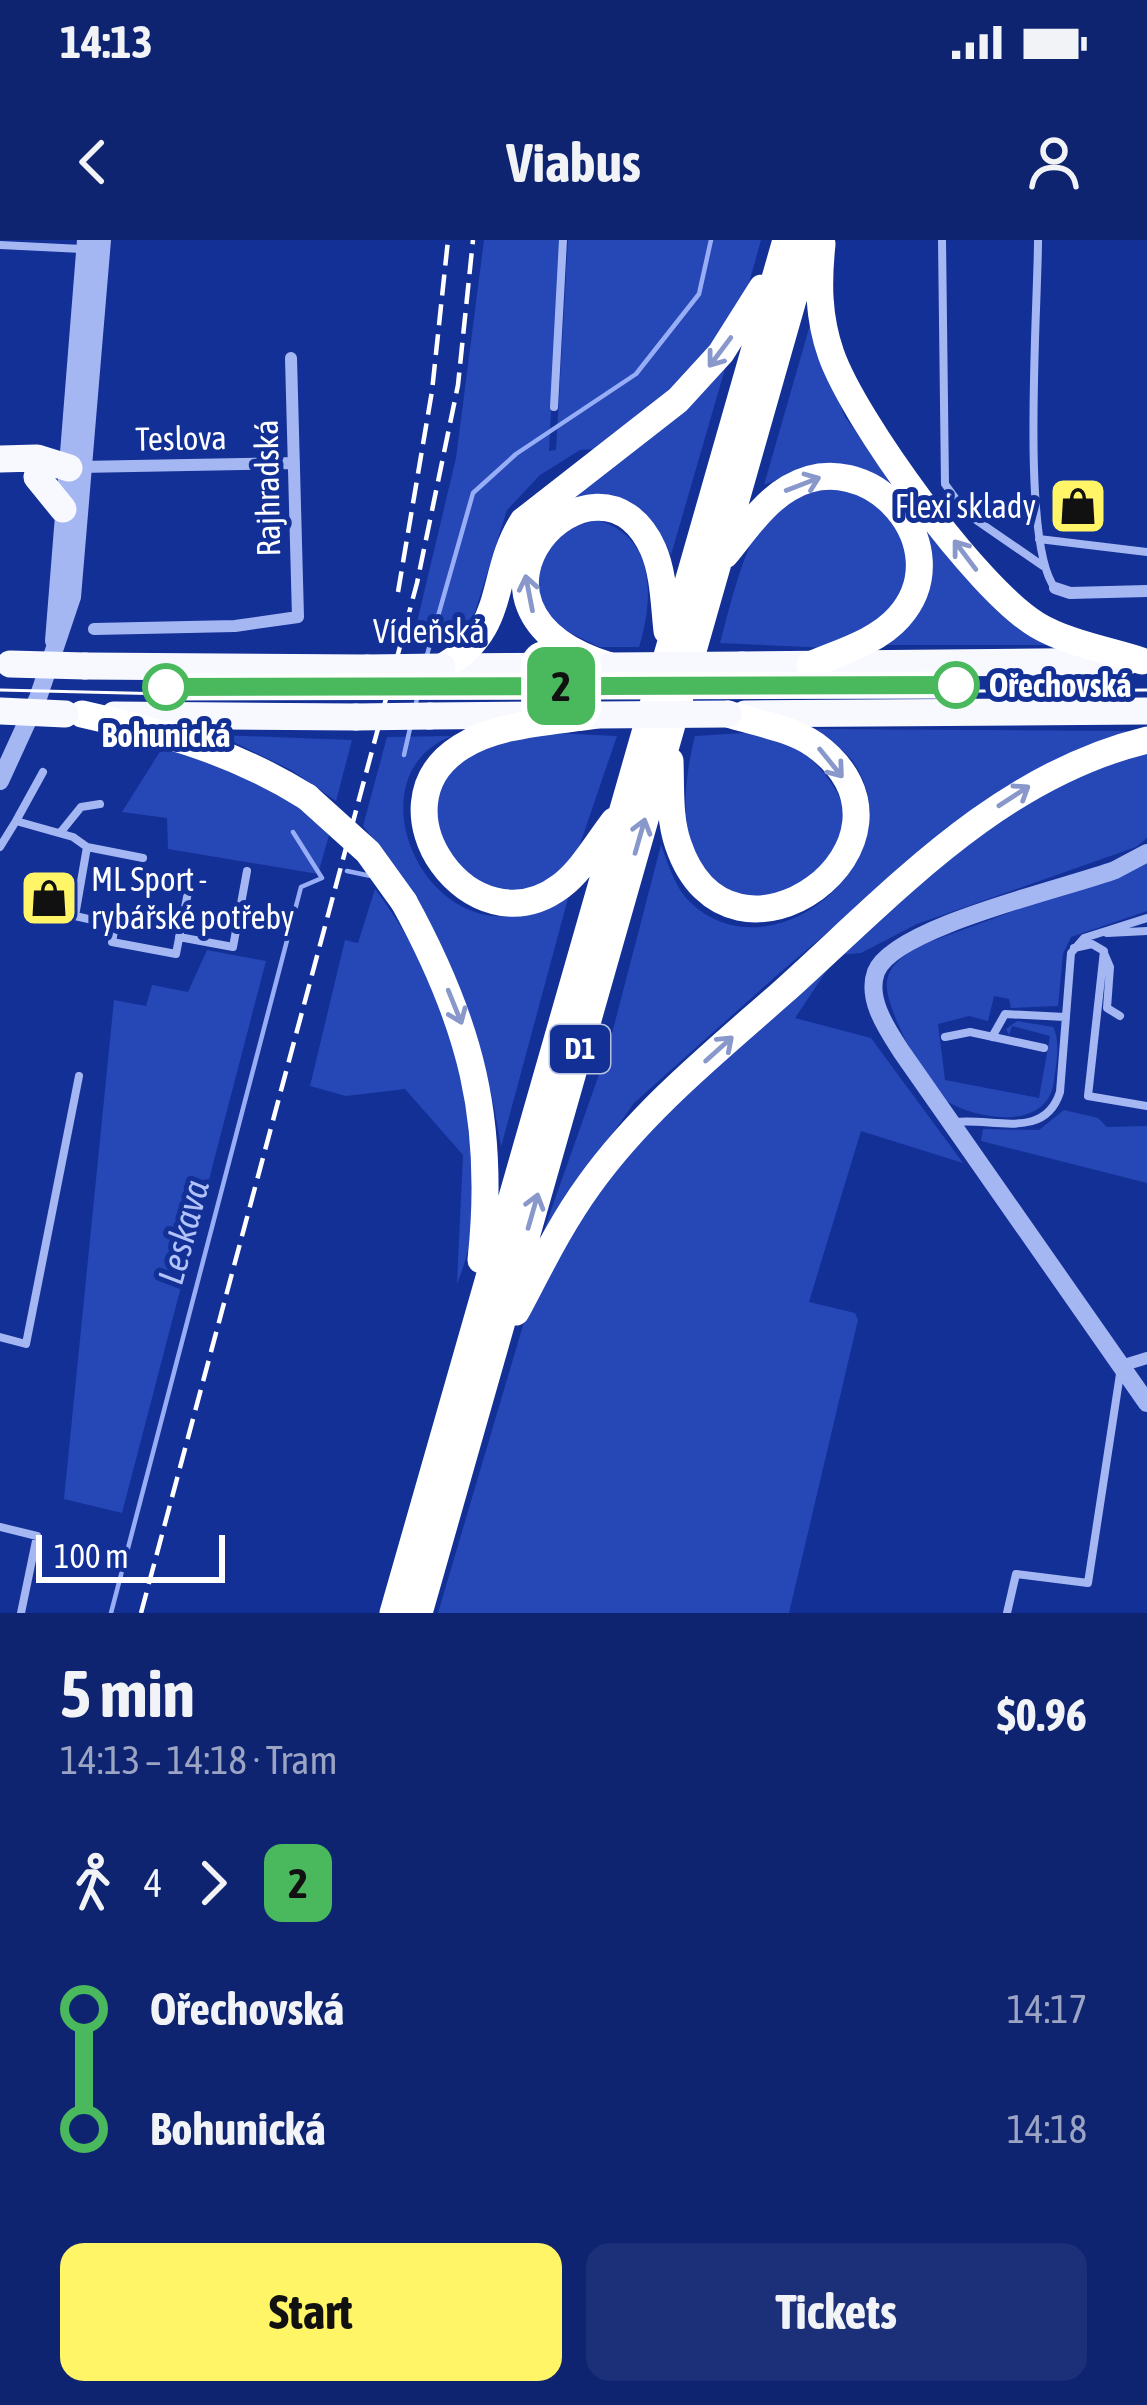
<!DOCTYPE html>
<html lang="en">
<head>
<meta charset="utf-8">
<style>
  body { margin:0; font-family:"Asap Condensed",sans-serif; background:#1c3079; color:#f1f3f6; height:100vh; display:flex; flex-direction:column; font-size:45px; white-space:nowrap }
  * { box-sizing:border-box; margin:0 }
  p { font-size:39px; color:#9ba4c3 }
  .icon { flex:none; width:66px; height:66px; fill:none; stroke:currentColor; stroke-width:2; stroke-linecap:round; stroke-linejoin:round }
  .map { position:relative; height:1373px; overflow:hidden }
  .sheet { display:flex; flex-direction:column; background:#0e2471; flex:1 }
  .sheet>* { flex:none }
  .badge { padding:0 24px; border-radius:18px; font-size:42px; line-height:78px }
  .scale { position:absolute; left:36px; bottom:30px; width:189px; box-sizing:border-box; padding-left:12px; border:6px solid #fff; border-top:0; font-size:33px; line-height:42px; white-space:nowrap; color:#fff; -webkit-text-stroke:9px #133097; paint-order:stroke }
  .map>.badge { position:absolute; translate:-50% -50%; box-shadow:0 0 0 6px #fff }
  .legs { display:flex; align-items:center; gap:18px; height:132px; padding:0 60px; font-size:39px }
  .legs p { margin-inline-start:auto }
  .head { display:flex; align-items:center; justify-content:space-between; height:204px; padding:0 60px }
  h1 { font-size:66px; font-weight:700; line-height:90px }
  .action { display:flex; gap:24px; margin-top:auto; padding:24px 60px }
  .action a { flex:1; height:138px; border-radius:24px; background:#fff567; color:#111; font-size:48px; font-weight:700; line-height:138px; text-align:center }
  .action a+a { background:#1c3079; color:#f1f3f6 }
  ul { padding:0 60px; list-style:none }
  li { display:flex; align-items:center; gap:42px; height:120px; font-size:45px }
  li i { display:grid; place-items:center; width:18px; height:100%; margin:0 15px; background:currentColor }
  li i::after { content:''; width:30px; height:30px; margin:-15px; border:9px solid; border-radius:50%; background:#0e2471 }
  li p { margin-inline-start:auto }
  li:first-child i { background:linear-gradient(#0000 50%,currentColor 0) }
  li:last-child i { background:linear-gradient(currentColor 50%,#0000 0) }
  .status { display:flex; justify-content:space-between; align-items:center; height:84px; padding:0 60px; background:#0e2471; direction:ltr }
  .status svg { height:33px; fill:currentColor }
  header { display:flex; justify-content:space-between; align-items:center; height:156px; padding:0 60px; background:#0e2471; font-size:54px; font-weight:700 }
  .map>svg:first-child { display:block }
  .green { fill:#2647b6 }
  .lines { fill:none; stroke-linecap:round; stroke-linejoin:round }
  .stream { stroke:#97aef6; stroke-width:4.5 }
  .service { stroke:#a5b7f3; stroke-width:8 }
  .minor { stroke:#a5b7f3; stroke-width:12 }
  .tertiary { stroke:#a5b7f3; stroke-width:18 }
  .trunk { stroke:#f8f9ff; stroke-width:27 }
  .motorway { stroke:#fff; stroke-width:27 }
  .tram { stroke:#fff; stroke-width:3 }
  .rail { stroke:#fff; stroke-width:4.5; stroke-dasharray:21 9; stroke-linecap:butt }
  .trunk-bridge { stroke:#f8f9ff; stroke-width:27 }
  .motorway-bridge { stroke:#fff; stroke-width:27 }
  .oneway { stroke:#8998cb }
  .line-1-casing { stroke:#fff; stroke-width:27 }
  .line-1 { stroke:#4ab95d; stroke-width:18 }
  .stop-1-dot { fill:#fff; stroke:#4ab95d; stroke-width:6 }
  .labels { text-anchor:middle; stroke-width:10; stroke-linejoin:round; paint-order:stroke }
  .shield { fill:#133097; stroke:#b8c1e0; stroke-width:3 }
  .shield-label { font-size:30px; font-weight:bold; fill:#fff }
  .street-label { font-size:33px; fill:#fff; stroke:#133097 }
  .poi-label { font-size:33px; fill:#fff; stroke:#133097; text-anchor:end }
  .stop-label { font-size:33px; font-weight:bold; fill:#fff; stroke:#133097; text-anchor:start }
  .water-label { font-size:36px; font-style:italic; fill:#b2c3f9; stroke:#133097 }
</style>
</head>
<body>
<div class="status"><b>14:13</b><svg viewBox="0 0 49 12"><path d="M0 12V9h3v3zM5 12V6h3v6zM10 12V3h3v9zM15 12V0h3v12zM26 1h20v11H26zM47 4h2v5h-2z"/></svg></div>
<header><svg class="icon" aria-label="back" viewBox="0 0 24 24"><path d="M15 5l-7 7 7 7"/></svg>Viabus<svg class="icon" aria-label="person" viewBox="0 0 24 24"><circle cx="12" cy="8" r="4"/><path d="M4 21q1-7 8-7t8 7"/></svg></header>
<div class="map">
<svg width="1147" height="1373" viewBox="0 0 1147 1373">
  <rect width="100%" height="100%" fill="#133097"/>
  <path class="green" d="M484 0H560L549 211 556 210 568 0H761L746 54 719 107 608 208 580 210 540 235 507 270 475 372 460 392 414 395 456 218Z
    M810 85 845 177 899 247C846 219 819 221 764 245Z
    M727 122 671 315C650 266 619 253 568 257L678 177Z
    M842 246C906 275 924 314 889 379L827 408 720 403C730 367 750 273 786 258 803 251 824 250 842 246Z
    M920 273 1054 405H885C921 351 940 339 920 273Z
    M597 280C656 296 654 359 639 407H599L538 377 535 309 548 294Z
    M816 489 1130 491 1019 539 951 587 776 736 634 863 543 993 608 809 661 605C668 623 675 648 690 662 772 742 922 615 851 519 842 508 826 499 816 489Z
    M533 492 617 496 578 610 553 642 502 655 447 629 431 559 449 523Z
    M759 492C793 503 811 514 832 544 908 656 632 745 695 496Z
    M219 495 352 500 336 561 291 530Z
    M452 496C339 539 441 748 570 651L501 907C483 787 441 681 363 586L387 497Z
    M166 502 242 528 331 588 318 634 168 609 167 578 122 572Z
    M1147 506V598L1136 607 917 684 861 713 837 715 795 778 871 798 963 923 861 891 809 1062 855 1073 858 1080 789 1373H438L524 1082 575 980 635 899 937 622 1032 553Z
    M1147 622V671L1071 697 1063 714 1058 766 1011 768 1009 759 994 756 988 781 969 776 938 784 945 840 1039 858 1050 796 1012 786 1009 795 1006 789 1017 781 1053 787C1061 801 1056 825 1054 841 1048 891 979 880 948 862 928 850 882 763 887 741 890 724 903 717 916 707Z
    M375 649C455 755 509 916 457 1044L463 915 405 849 346 856 310 846 345 700 358 703Z
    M207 710 266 721 122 1273 64 1259 114 760 146 766 152 745 188 752Z
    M1064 870 1098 878 1107 887 1147 886V943L981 901 983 889 1039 890Z"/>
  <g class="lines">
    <path class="stream" d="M427 415 473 253 516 214 636 134 699 54 711 0
      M415 467 422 438
      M404 515 411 484
      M347 631 371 636
      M111 1373 301 647 322 638 293 592"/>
    <path class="service" d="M942 0 945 244 966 273 1043 326
      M1038 0C1038 67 1020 304 1055 348
      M0 5 82 9
      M554 167 563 0
      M1039 299 1147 312
      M16 581 43 532
      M60 593 81 567 100 564
      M0 607 16 581 73 597 87 607 75 676 115 685 112 702 176 714 188 652
      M87 607 143 618
      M1107 693 1147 691
      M179 697 233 707 247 631
      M1074 708 1092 704 1104 711 1088 856 1147 866
      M1104 713 1110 727 1107 768 1120 776
      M945 797 970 792 1044 808
      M992 797 1005 774 1065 777
      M956 882C994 878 1045 900 1060 852L1071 713 1084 698 1147 678
      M0 1097 26 1104 79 836
      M0 1287 37 1296 21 1373
      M1007 1373 1016 1334 1088 1343 1120 1134"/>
    <path class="minor" d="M79 227 294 223
      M1055 348 1070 353 1147 351
      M94 389 235 386 298 377 291 118
      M1121 1126 1147 1118"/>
    <path class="tertiary" d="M54 401 86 0
      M0 541 38 458 72 357 102 0
      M1147 613 1115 630C1067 648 893 687 876 732 866 759 887 789 901 811L1147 1163"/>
    <path class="trunk" d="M0 219 37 218 69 228
      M37 237 63 269
      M742 425 1128 421
      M85 426 367 428
      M442 427 610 426
      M745 474 1147 471
      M114 475 356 477
      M430 476 540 475"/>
    <path class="motorway" d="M822 4C818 42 818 77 831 114 854 180 977 349 1037 385 1067 403 1108 410 1142 421
      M725 315C744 292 763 263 789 248 869 201 961 307 899 377 877 402 840 412 810 425
      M610 426C422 368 598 186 653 309 664 334 664 365 667 391
      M442 427C509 390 488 336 523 281L678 160 721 113 762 48
      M82 474C166 493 233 511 307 557
      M597 475C554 482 498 483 461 507 367 566 472 713 561 646 582 630 597 603 614 581
      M670 521C671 548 669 578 678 604 730 759 945 600 815 505 791 488 756 483 728 474
      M404 662C471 784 496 881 481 1020
      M516 1072C539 1029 560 985 589 945 642 871 715 812 783 752 893 653 998 536 1147 500
      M393 1373 786 0
      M419 1373 810 0"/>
    <path class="tram" d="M0 450 253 456 1147 450"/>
    <path class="rail" d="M398 352 432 151 448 0
      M141 1373 417 343 458 145 473 0"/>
    <path class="trunk-bridge" d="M10 424 85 426
      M610 426 742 425
      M367 428 442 427
      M1 471 65 474
      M597 475 728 474
      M356 477 430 476"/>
    <path class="motorway-bridge" d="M307 557 368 612 404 662"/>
  </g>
  <defs><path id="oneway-shaft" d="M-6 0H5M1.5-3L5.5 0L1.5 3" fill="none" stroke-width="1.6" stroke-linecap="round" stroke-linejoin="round" transform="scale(3)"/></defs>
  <g class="oneway">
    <use href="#oneway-shaft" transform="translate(720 112) rotate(127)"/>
    <use href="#oneway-shaft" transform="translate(803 244) rotate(-21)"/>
    <use href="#oneway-shaft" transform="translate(965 315) rotate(-127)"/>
    <use href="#oneway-shaft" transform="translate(529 353) rotate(-101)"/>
    <use href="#oneway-shaft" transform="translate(831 523) rotate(51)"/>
    <use href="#oneway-shaft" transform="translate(1014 556) rotate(-33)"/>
    <use href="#oneway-shaft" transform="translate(640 596) rotate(-74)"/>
    <use href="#oneway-shaft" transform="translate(455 767) rotate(68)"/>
    <use href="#oneway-shaft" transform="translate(719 809) rotate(-42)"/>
    <use href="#oneway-shaft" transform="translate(533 971) rotate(-74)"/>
  </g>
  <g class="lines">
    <g class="line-1-casing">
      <path id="line-1" d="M166 447 956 445"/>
    </g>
    <use href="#line-1" class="line-1"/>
  </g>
  <defs>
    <g id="shop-square" transform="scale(3)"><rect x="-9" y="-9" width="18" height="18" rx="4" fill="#fff567" stroke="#133097"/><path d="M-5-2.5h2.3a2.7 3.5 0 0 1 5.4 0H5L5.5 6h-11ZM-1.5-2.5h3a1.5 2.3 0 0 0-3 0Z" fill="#111"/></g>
  </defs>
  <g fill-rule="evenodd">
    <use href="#shop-square" x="1078" y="266"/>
    <use href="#shop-square" x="49" y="658"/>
  </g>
  <g class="stop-1-dot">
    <circle cx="956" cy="445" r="21"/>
    <circle cx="166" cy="447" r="21"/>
  </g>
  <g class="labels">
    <rect class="shield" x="550" y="785" width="60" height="48" rx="9"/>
    <g class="shield-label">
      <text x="580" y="819">D1</text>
    </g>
    <g class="street-label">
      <text transform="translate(181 198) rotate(-1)" y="12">Teslova</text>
      <text transform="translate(267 248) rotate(-91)" y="12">Rajhradská</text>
      <text x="429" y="403">Vídeňská</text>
    </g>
    <g class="poi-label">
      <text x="1036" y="278">Flexi sklady</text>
      <text x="91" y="651" text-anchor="start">ML Sport -<tspan x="91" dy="38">rybářské potřeby</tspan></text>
    </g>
    <g class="stop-label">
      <text x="989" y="457">Ořechovská</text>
      <text x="166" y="507" text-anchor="middle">Bohunická</text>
    </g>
    <g class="water-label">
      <text transform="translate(183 992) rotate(-75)" y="13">Leskava</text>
    </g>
  </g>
</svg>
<div class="scale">100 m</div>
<b class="badge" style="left:561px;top:446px;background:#4ab95d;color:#111">2</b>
</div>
<section class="sheet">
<div class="head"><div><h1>5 min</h1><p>14:13 – 14:18 · Tram</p></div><b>$0.96</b></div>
<div class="legs"><svg class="icon" aria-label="walk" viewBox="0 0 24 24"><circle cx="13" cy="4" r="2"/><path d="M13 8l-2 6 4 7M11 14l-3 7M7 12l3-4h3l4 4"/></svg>4<svg class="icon" aria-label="forward" viewBox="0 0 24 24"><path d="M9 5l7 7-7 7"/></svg><b class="badge" style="background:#4ab95d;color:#111">2</b></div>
<ul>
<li><i style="color:#4ab95d"></i><b>Ořechovská</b><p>14:17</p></li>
<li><i style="color:#4ab95d"></i><b>Bohunická</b><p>14:18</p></li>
</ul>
<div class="action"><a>Start</a><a>Tickets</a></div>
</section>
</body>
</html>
